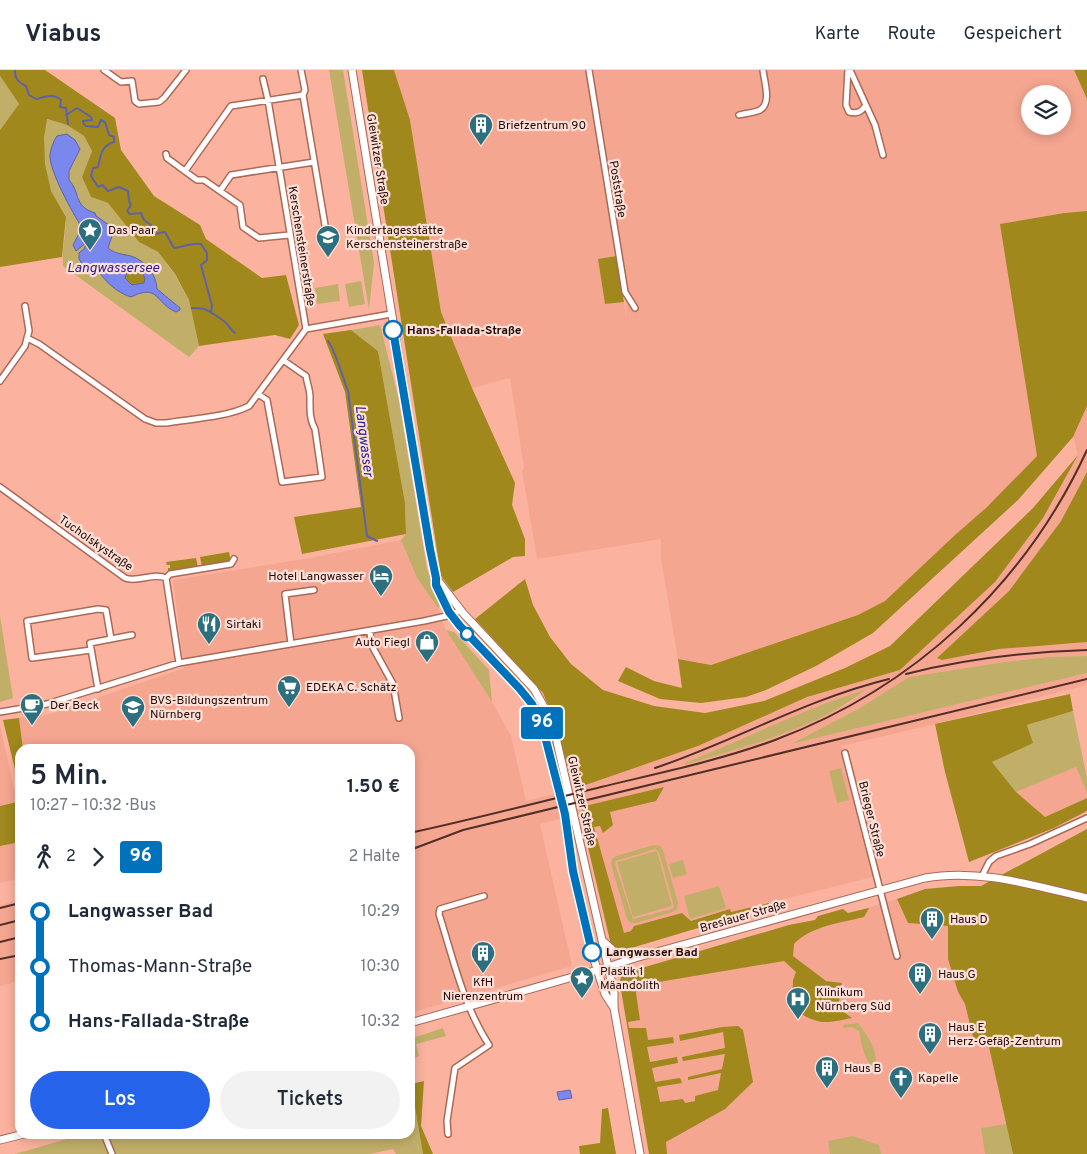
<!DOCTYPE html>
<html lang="de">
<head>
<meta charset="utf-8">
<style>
  body { margin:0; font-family:Overpass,sans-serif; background:#f2f2f3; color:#1f2937; height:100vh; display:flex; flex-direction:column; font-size:19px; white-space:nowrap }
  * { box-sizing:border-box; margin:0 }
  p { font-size:16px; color:#747a83 }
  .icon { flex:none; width:28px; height:28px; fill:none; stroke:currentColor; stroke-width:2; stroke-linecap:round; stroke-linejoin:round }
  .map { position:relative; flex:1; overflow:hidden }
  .drawer { position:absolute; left:15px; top:674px; width:400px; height:395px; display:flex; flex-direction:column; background:#fff; border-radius:15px; box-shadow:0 2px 12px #0003 }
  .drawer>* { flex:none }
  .badge { padding:0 10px; border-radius:4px; font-size:18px; line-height:32px }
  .tools { position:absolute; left:1021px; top:15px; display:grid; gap:10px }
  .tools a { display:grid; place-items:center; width:50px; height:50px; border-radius:50%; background:#fff; box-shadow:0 2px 12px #0003; font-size:25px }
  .map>.badge { position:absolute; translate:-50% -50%; box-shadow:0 0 0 2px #fff }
  .legs { display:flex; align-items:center; gap:8px; height:55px; padding:0 15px; font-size:16px }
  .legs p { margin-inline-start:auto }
  .summary { display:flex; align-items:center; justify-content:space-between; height:85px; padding:0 15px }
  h1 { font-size:28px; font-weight:600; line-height:38px }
  .button { display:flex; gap:10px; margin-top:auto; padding:10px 15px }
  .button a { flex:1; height:58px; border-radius:30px; background:#2563eb; color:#fff; font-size:20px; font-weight:600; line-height:58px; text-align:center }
  .button a+a { background:#f2f2f3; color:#1f2937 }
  ul { padding:0 15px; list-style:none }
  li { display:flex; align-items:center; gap:18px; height:55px; font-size:19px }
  li i { display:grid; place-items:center; width:8px; height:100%; margin:0 6px; background:currentColor }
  li i::after { content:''; width:12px; height:12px; margin:-6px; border:4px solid; border-radius:50%; background:#fff }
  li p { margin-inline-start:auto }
  li:first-child i { background:linear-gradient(#0000 50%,currentColor 0) }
  li:last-child i { background:linear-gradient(currentColor 50%,#0000 0) }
  header { display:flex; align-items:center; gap:30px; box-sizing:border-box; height:70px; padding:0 25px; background:#fff; border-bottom:1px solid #e0e1e3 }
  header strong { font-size:24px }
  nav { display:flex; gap:28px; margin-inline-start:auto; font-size:18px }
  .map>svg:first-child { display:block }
  .built { fill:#f5a690; fill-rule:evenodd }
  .green { fill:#c1af69; fill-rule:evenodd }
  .forest { fill:#a0881d }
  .water { fill:#7a87ed; stroke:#6061a7; fill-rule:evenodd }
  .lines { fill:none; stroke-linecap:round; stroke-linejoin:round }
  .stream { stroke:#6061a7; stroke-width:2 }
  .minor-casing { stroke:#ab6958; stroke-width:8 }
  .secondary-casing { stroke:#ab6958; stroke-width:9 }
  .minor { stroke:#fff; stroke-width:5 }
  .secondary { stroke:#fff; stroke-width:7 }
  .rail { stroke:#522e26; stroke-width:2 }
  .line-1-casing { stroke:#fff; stroke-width:11 }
  .line-1 { stroke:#0072bc; stroke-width:8 }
  .stop-1-dot { fill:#fff; stroke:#0072bc; stroke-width:2.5 }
  .labels { text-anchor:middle; stroke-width:4.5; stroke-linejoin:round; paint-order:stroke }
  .poi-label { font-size:12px; fill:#220904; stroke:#fee0d8; text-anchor:start }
  .street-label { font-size:12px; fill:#220904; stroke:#fee0d8 }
  .stop-label { font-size:12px; font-weight:bold; fill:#220904; stroke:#fee0d8; text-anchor:start }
  .water-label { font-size:14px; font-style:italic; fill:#2b2097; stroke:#fee0d8 }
</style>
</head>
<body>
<header>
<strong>Viabus</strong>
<nav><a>Karte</a><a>Route</a><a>Gespeichert</a></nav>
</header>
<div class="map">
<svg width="1087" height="1084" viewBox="0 0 1087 1084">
  <rect width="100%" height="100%" fill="#fbb39f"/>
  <path class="built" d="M394 0H586L616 186 598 189 605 234 624 232 626 248 627 214 593 0H1074L1087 29V141L1064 143 1001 154 1037 386 986 438 955 465 886 531 858 545 711 595 678 589 661 489V469L537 489 522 401 524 398 510 308 472 318 441 242 410 50ZM1030 24H1062V56H1030Z
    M1087 336V402L1061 451 1009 521 937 588 942 590 999 579 1087 572V586L1048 587 1004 592 909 607 858 639 793 673 1087 603V615L935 654 841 676 873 807 769 833 619 880 611 875 580 744 540 754 572 896 410 943V679H23L19 648 50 644 184 598 173 510 304 489 401 470 417 508 438 538 446 560 492 632 511 666 526 731 574 719 698 676 807 627 900 600 995 512 1043 448 1078 385 1073 367ZM863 621 848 634 804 655 771 668 686 695 685 693 779 653Z
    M0 656 17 732 0 736Z
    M1076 697 1087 723V728L1045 747 1016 722Z
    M20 772V808L0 813V776Z
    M897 829 908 853 948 856V889L958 922 965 934 973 966 989 976 1013 1084H649L620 914 621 904 789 855 815 850 818 846 843 839 848 843Z
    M20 830V911L0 916V835Z"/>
  <path class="green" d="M329 0H343L374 193 369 240Z
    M0 6 19 34 0 60Z
    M46 49 67 55 84 66 92 81 82 107 91 127 108 133 139 172 158 182 175 205 189 230 199 276 189 287 63 196C61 182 68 155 65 146 63 138 55 131 52 123 42 102 43 71 46 49Z
    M361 211 365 234 349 237 345 214Z
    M338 214 340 231 317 234 315 218Z
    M380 255 398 326 427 499 441 535 438 538 417 508 401 470 406 464 405 433 378 281 351 260Z
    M0 546 13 628 0 632Z
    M446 560 454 562 489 600 492 632Z
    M1087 586V603L791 674 858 639 909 607 1004 592 1048 587Z
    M865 620C817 659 743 677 685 695V693C745 669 803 639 865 620Z
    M1073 641 1087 708V723L1076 697 1016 722 992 692 1032 673 1027 655Z
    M841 698 849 730 837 733 829 701Z
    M654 775 660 776 663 780 678 833 677 839 673 842 636 853H631L627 849 611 794 612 789 616 786ZM655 779 659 782 674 837 672 839 633 849 615 794 616 791Z
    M657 781 672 836 633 847 617 792Z
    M683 790 687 804 673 808 669 794Z
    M719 816 726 838 690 849 684 826Z
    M858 953C867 965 880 983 875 999 863 990 862 974 859 961L852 957 844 958 843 955Z
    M443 958 446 966 416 974 419 986 410 990V969Z
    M410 1009 423 1084H396L393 1079 370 1084H15L84 1064H410Z
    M1007 1054 1013 1084H985L981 1058Z
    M853 1066 879 1075 881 1084H830L828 1071Z"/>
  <path class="forest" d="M0 0H45L115 48 121 80 154 126 200 155 206 169 262 208 286 205 299 255 290 269 275 265 199 276 189 230 175 204 158 182 139 172 108 133 91 127 82 107 92 81 84 66 67 55 47 49 44 68 45 94 51 121 66 147 62 187 0 197V60L19 34 0 6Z
    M362 0H394L410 50 441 242 472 318 515 413 512 435 525 469V486L513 487 453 522 441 506Z
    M1074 0H1087V29Z
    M1087 141V336L1073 367 1018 430 873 563 816 596 766 620 746 627 701 633 660 629 618 611 626 597 654 611 682 618 678 589 711 595 858 545 885 531 955 465 986 438 1037 386 1000 154 1064 143Z
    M616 186 624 232 605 234 598 189Z
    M136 199 142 203 145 208 144 213 132 215 125 207 128 200Z
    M351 260 378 281 405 433 406 464 302 484 294 447 361 437 345 322 323 264Z
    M1078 385 1043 448 995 512 900 600 807 627 698 676 574 719 553 647 543 623 475 549 525 509 533 535 550 567 571 594 603 620 654 636 705 643 764 631 845 598 890 576 1033 438Z
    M1087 402V572L999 579 942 590 937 588 1009 521 1061 451Z
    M229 482 231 493 202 497 200 487Z
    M196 488 198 498 168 503V498H170V495H167L166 492Z
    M1070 624 1073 641 1027 655 1033 673 992 692 1016 722 1045 747 1087 728V741L1054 758 969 792 945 702 935 654Z
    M19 648 23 679H20V720L3 650Z
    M664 717 656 731 610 742 613 755 603 763 600 756 594 757 624 863 631 861 634 856 682 843 691 851 730 839 731 842 769 833 768 837 628 879 619 880 611 875 580 743 585 736Z
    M17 732 20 743V772L0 776V736Z
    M1087 759V1084H1013L989 977 973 967 965 934 958 922 948 889V856L908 853 897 829 925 819 959 816H981Z
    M869 838 864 847C840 853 811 856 794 874L793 886 826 911 842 913 838 938 852 948C824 954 817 955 792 938L793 910 796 902 784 891 635 916 640 950 628 952 629 958H646L648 970 673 967 674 973 647 977 650 992 677 987 678 993 652 998 655 1012 680 1008 682 1013 657 1017 660 1032 683 1029 685 1033 695 1031V1026L718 1020 721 1003 688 1010V1007L722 999 725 984 683 991 682 987 725 978 723 962 680 971 679 965 722 957 738 956 743 960 753 1012 725 1039 666 1072 667 1084H649L620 914 621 904 789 855 815 850 818 846 843 839 848 843Z
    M424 1011 421 1056 433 1084H423L411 1014Z
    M608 1038 616 1084H580L579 1076 600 1073 602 1039Z"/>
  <path class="water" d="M67 64 75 70 80 79 69 101V110C81 123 73 136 95 143L96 146 109 155V160L112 166 108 178C115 184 123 184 131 186 146 191 156 204 157 219L180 238V240L176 242C155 233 159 213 131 227 117 223 103 210 96 197L82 194 79 189V183L84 179 87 172 76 181 73 175 82 158C73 143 49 101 50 85 51 78 53 72 57 66ZM136 200 142 203 145 208 144 213 132 215 125 208 128 200Z
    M570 1020 572 1028 559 1030 557 1022Z"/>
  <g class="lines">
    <path class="stream" d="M15 0C14 8 19 13 26 16L29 25 36 29C45 27 54 23 61 30L60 37 66 38 68 54
      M66 45 77 38 91 47 92 50 83 51V53L86 56 98 57 101 50 105 52 109 65 114 67V72C101 76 101 85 98 97L93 98 91 106 98 117 102 115 108 121 119 117 128 121 129 131 131 135 127 141 130 144 141 143 144 150 151 155 150 161 155 164 165 162 174 178C184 177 191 172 201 174L207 183V190L201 195 212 236 211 242
      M192 238C196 238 201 238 204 239 208 240 225 251 227 254 230 258 231 260 235 263
      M328 271C337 284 342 306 348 321L367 466 377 471"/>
    <g class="minor-casing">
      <path id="minor" d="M104 0 121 12 132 11 135 31 139 34 159 32 164 28 186 0
        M301 0 305 20 303 25
        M589 0 625 222 635 238
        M848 0 846 35 849 42C858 44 861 42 866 35
        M850 0 875 55 883 85
        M263 9 268 30 306 259
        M739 45C745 43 754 43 760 40 772 33 764 11 763 0
        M166 84 167 88 197 110H204L240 135 243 157 259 168 289 165
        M185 101 231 36 303 25 327 167 325 174
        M220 121 231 105 314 92
        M25 236 29 261 27 268
        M0 311 25 276 27 268 39 274 145 349 156 353H166C190 349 228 347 249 336L306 259 391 244
        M258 324 267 330 282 412 322 407 315 359C309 349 310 337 310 327 310 320 307 313 306 306L283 290
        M0 417 125 508C138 513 153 502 166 508L179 593
        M166 508 170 504 231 494 234 489
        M370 561 371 574 393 614 399 648
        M291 574 285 524 314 520
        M91 580 32 588 27 551 98 539 106 540 111 569
        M98 619 90 573 132 565
        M0 642 47 634 179 593 424 551 451 545 461 540
        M845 683 897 886
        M982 806 989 792 996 786 1030 774 1087 748
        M104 1064 112 1084
        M448 1064 447 1051 455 998 489 975C463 935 453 888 439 844L440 839 484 826"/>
    </g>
    <g class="secondary-casing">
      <path id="secondary" d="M352 0 428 467 436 508V515L447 538 460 556 524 623 541 651 547 668 564 742 574 806 591 880 605 924 614 938
        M436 508 463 543 534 619 547 642 555 663 614 923V938L640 1084
        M603 871 616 883 635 888
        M410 953 608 897 635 888 925 808C979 798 1035 816 1087 828
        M0 1070 24 1064"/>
    </g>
    <use href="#minor" class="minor"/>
    <use href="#secondary" class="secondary"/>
    <path class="rail" d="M906 604C965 589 1026 582 1087 580
      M655 698C735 671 807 629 889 609
      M410 763C474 749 537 733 601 717 659 703 718 691 775 670 914 618 1025 515 1087 380
      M410 780 463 760 1087 609
      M0 838 20 833
      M0 855 20 850
      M0 872 20 867
      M0 889 20 885"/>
  </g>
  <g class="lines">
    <g class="line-1-casing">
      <path id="line-1" d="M393 260 430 479 436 508V515L449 542 460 556 519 618 532 634 541 651 565 744 573 801 592 882"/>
    </g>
    <use href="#line-1" class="line-1"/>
  </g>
  <defs>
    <g id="building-pin" transform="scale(1.25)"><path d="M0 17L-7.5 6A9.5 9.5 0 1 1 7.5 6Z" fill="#2c7080" stroke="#fee0d8"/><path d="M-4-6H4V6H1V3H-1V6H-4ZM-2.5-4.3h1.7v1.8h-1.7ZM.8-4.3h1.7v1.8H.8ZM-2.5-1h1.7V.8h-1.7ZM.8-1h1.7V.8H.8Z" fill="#fff"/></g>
    <g id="sight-pin" transform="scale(1.25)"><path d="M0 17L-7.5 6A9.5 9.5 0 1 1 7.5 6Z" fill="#2c7080" stroke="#fee0d8"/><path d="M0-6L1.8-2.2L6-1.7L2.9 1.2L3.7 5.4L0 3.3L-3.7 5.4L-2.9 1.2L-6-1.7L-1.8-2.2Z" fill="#fff"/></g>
    <g id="school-pin" transform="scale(1.25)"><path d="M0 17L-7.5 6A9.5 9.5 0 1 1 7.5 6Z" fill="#2c7080" stroke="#fee0d8"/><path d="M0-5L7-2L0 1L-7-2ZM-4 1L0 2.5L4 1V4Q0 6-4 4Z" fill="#fff"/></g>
    <g id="hotel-pin" transform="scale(1.25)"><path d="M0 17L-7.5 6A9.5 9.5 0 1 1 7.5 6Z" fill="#2c7080" stroke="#fee0d8"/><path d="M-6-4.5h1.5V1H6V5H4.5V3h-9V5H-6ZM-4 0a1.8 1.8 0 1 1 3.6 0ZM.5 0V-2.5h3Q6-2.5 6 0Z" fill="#fff"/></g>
    <g id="restaurant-pin" transform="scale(1.25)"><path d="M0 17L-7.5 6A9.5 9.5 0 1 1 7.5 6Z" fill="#2c7080" stroke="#fee0d8"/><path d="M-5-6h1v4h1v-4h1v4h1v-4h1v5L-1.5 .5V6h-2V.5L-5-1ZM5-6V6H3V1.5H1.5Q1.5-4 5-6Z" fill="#fff"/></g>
    <g id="shop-pin" transform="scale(1.25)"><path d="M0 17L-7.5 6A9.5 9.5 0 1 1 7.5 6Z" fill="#2c7080" stroke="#fee0d8"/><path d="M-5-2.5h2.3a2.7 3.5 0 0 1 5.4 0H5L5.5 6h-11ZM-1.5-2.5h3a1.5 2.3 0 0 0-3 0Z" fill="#fff"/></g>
    <g id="supermarket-pin" transform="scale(1.25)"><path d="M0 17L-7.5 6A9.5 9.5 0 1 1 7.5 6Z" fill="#2c7080" stroke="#fee0d8"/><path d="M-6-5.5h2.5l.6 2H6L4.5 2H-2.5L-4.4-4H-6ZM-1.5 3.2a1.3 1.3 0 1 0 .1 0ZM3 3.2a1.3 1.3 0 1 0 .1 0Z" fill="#fff"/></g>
    <g id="cafe-pin" transform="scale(1.25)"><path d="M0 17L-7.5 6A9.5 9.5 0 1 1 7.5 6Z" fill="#2c7080" stroke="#fee0d8"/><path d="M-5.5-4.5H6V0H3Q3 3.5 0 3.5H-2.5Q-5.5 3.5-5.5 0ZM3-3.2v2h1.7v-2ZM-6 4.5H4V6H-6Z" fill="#fff"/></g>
    <g id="hospital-pin" transform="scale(1.25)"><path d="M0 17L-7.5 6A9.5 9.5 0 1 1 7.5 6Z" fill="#2c7080" stroke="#fee0d8"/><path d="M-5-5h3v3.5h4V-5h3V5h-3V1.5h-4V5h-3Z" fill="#fff"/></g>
    <g id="church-pin" transform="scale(1.25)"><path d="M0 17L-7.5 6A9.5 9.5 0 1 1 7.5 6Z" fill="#2c7080" stroke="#fee0d8"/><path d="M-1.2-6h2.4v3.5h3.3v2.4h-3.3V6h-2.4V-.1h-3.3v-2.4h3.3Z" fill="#fff"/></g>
  </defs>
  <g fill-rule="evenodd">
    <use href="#building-pin" x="481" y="55"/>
    <use href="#sight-pin" x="90" y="160"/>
    <use href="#school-pin" x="328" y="167"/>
    <use href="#hotel-pin" x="381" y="506"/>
    <use href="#restaurant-pin" x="209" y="554"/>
    <use href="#shop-pin" x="427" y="572"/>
    <use href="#supermarket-pin" x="289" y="617"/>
    <use href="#cafe-pin" x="32" y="635"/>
    <use href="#school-pin" x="133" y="637"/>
    <use href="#building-pin" x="932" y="849"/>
    <use href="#building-pin" x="483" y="883"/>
    <use href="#building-pin" x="920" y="904"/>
    <use href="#sight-pin" x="582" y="908"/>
    <use href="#hospital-pin" x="798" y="929"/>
    <use href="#building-pin" x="930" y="964"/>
    <use href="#building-pin" x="827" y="998"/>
    <use href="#church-pin" x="901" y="1008"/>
  </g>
  <g class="stop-1-dot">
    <circle cx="393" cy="260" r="9"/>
    <circle cx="467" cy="564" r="6"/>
    <circle cx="592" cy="882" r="9"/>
  </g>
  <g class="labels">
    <g class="poi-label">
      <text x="498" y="59">Briefzentrum 90</text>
      <text x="108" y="164">Das Paar</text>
      <text x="346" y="164">Kindertagesstätte<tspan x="346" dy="14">Kerschensteinerstraße</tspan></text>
      <text x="364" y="510" text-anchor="end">Hotel Langwasser</text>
      <text x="226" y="558">Sirtaki</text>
      <text x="410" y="576" text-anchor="end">Auto Fiegl</text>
      <text x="306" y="621">EDEKA C. Schätz</text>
      <text x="150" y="634">BVS-Bildungszentrum<tspan x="150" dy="14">Nürnberg</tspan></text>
      <text x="50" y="639">Der Beck</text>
      <text x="950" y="853">Haus D</text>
      <text x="600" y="905">Plastik 1<tspan x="600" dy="14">Mäandolith</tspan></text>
      <text x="938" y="908">Haus G</text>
      <text x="483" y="916" text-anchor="middle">KfH<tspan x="483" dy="14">Nierenzentrum</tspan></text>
      <text x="816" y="926">Klinikum<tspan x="816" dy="14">Nürnberg Süd</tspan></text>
      <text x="948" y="961">Haus E<tspan x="948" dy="14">Herz-Gefäß-Zentrum</tspan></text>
      <text x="844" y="1002">Haus B</text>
      <text x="918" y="1012">Kapelle</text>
    </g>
    <g class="street-label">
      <text transform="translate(378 89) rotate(81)" y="4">Gleiwitzer Straße</text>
      <text transform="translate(618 119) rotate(81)" y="4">Poststraße</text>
      <text transform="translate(302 176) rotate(81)" y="4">Kerschensteinerstraße</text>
      <text transform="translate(96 473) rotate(35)" y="4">Tucholskystraße</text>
      <text transform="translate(582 731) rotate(77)" y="4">Gleiwitzer Straße</text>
      <text transform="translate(872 749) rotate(76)" y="4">Brieger Straße</text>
      <text transform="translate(743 846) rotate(-16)" y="4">Breslauer Straße</text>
    </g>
    <g class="stop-label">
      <text x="407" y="264">Hans-Fallada-Straße</text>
      <text x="606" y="886">Langwasser Bad</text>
    </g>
    <g class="water-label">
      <text x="113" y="202">Langwassersee</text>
      <text transform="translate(365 371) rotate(83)" y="5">Langwasser</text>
    </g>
  </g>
</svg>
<div class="tools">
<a><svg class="icon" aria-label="layers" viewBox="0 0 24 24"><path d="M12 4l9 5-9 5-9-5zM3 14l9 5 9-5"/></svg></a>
</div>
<b class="badge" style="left:542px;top:653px;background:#0072bc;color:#fff">96</b>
<section class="drawer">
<div class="summary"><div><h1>5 Min.</h1><p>10:27 – 10:32 · Bus</p></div><b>1.50 €</b></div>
<div class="legs"><svg class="icon" aria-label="walk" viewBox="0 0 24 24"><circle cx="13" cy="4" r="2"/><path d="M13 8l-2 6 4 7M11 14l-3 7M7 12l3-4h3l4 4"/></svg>2<svg class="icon" aria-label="forward" viewBox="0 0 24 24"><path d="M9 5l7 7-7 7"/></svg><b class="badge" style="background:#0072bc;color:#fff">96</b><p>2 Halte</p></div>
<ul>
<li><i style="color:#0072bc"></i><b>Langwasser Bad</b><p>10:29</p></li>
<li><i style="color:#0072bc"></i><span>Thomas-Mann-Straße</span><p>10:30</p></li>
<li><i style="color:#0072bc"></i><b>Hans-Fallada-Straße</b><p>10:32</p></li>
</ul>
<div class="button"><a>Los</a><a>Tickets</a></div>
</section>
</div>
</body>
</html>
